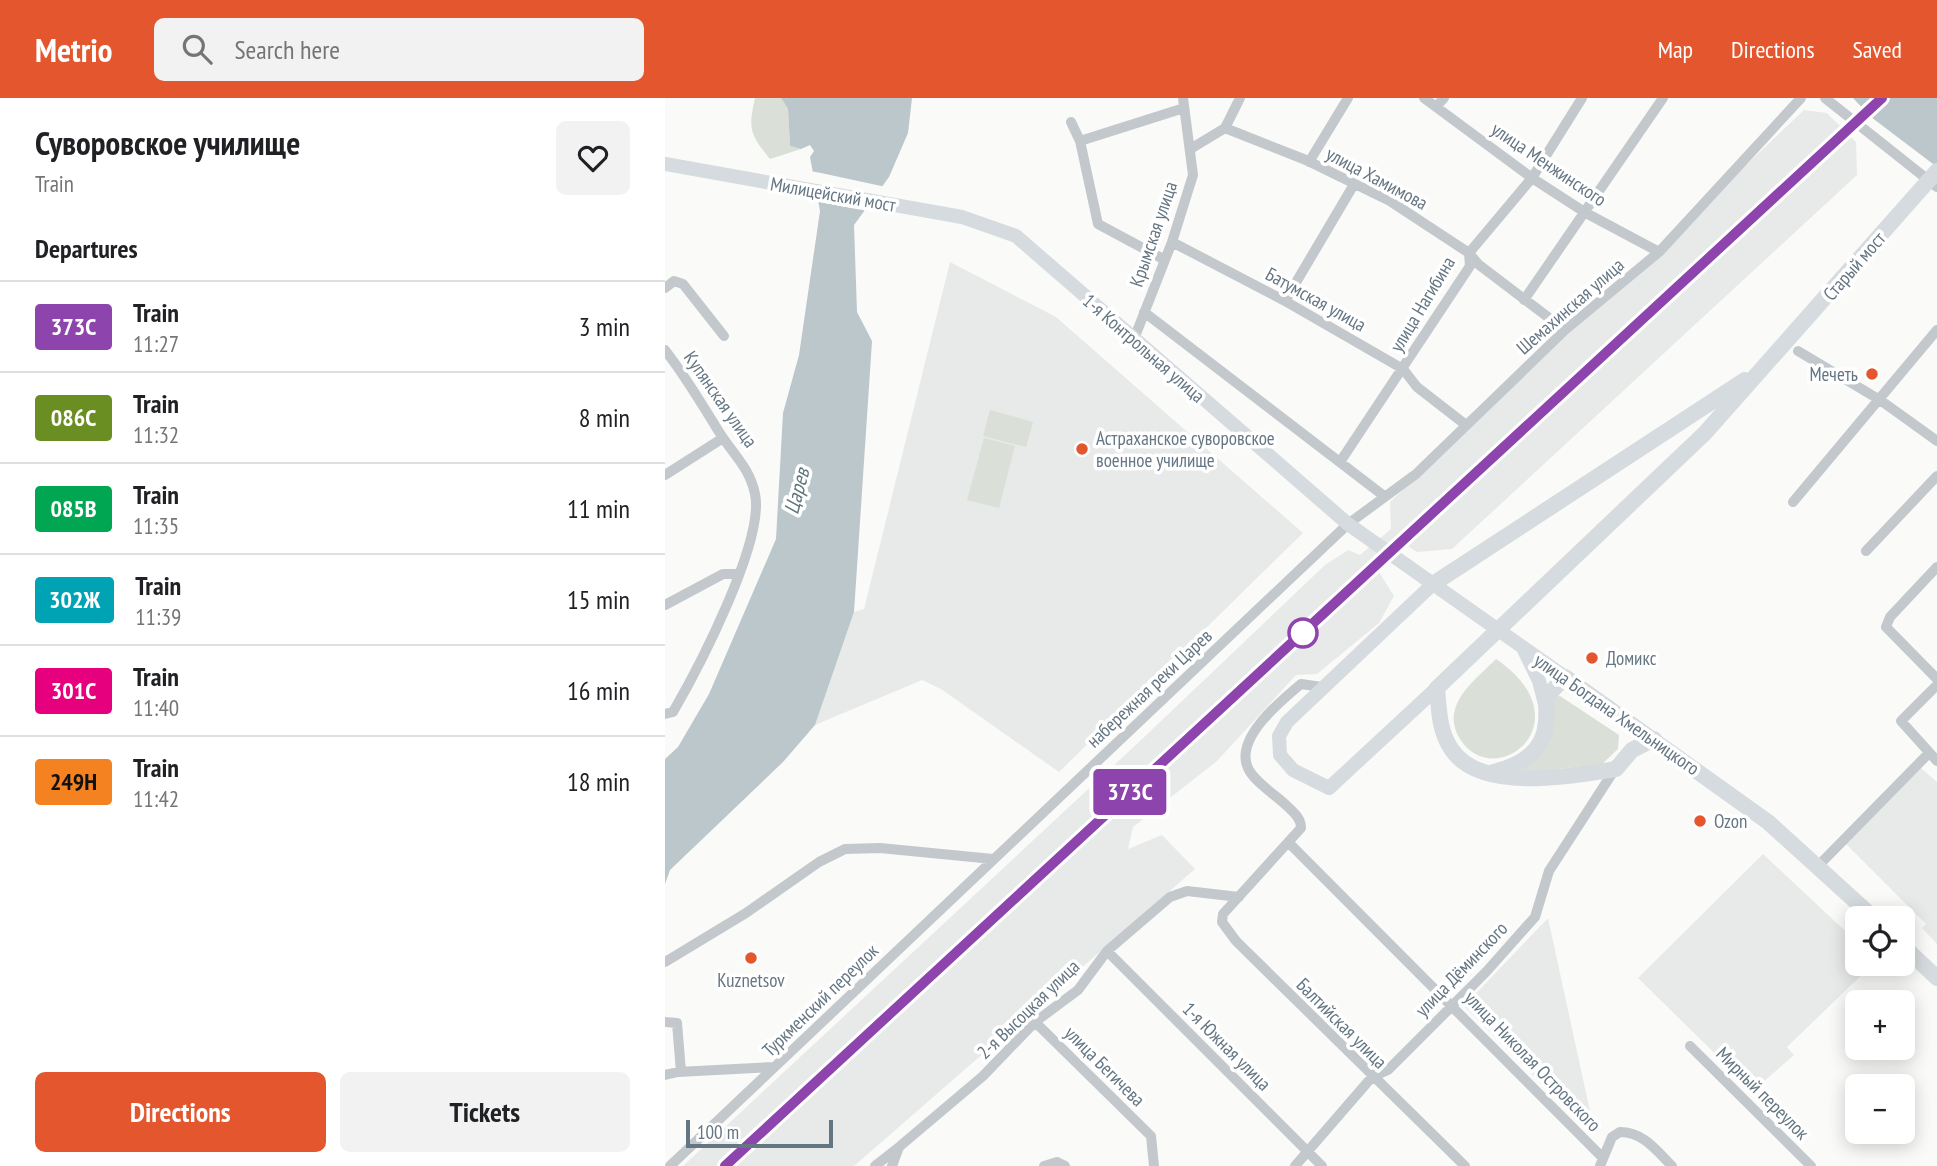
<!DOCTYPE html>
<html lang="en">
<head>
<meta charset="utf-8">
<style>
  body { margin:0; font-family:"PT Sans Narrow",sans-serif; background:#f2f2f2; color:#202124; height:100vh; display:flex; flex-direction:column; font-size:26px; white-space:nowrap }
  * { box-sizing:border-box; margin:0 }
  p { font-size:23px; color:#757577 }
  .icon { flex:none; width:38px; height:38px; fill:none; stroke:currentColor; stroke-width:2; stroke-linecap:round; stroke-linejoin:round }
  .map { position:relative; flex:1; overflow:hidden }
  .side { display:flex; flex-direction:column; background:#fff; width:665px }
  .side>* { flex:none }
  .badge { padding:0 14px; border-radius:5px; font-size:24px; line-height:46px }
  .tools { position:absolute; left:1180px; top:808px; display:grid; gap:14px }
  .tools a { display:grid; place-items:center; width:70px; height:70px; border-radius:10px; background:#fff; box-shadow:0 4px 18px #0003; font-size:35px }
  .scale { position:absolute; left:21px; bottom:18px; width:147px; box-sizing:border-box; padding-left:7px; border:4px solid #657683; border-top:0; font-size:19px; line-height:24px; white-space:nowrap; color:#657683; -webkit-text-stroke:5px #fff; paint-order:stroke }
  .map>.badge { position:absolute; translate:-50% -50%; box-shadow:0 0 0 4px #fff }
  h2 { padding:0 35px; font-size:26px; line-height:63px }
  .round { display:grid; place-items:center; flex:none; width:74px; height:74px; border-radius:10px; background:#f2f2f2 }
  .headline { display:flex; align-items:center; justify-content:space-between; height:119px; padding:0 35px }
  h1 { font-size:33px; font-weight:700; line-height:52px }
  .button { display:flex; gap:14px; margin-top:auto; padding:14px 35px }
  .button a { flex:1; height:80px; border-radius:10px; background:#e4572e; color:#fff; font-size:28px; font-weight:700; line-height:80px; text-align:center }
  .button a+a { background:#f2f2f2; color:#202124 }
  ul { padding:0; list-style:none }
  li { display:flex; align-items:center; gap:21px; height:91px; padding:0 35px; border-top:2px solid #e0e0e0 }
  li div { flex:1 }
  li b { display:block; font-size:26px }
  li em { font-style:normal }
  li .badge { min-width:77px; font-weight:700; text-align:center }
  header { display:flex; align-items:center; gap:42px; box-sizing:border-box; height:98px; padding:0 35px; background:#e4572e; color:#fff }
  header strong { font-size:33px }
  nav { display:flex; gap:38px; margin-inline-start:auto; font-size:24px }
  .search { width:490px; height:63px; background:#f2f2f2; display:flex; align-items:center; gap:18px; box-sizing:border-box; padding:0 24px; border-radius:10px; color:#757577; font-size:26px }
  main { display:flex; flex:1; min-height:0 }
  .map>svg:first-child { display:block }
  .built { fill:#e8e9e9 }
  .green { fill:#dadfd7 }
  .water { fill:#bbc7cb }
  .pier { fill:#fafaf8 }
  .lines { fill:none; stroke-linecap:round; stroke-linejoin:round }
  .minor { stroke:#c3c8cc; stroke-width:10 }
  .secondary { stroke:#d6dbdf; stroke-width:14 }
  .primary { stroke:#d6dbdf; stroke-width:16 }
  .rail { stroke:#a2aab0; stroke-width:2.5; stroke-dasharray:10 5; stroke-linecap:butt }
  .line-casing { stroke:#fff; stroke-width:16 }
  .line { stroke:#8e44ad; stroke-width:10 }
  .poi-dot { fill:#e4572e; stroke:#fff; stroke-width:2.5 }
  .stop-dot { fill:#fff; stroke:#8e44ad; stroke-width:3.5 }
  .labels { text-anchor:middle; stroke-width:7; stroke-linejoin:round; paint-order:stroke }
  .street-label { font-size:19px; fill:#657683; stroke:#fff }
  .poi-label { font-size:19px; fill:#657683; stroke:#fff; text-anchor:start }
  .water-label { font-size:21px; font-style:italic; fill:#60757c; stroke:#fff }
</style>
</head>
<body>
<header>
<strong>Metrio</strong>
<div class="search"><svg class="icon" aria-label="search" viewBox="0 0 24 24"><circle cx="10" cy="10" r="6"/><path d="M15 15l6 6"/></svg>Search here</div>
<nav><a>Map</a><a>Directions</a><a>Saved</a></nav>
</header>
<main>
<section class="side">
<div class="headline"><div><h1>Суворовское училище</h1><p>Train</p></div><a class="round"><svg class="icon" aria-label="heart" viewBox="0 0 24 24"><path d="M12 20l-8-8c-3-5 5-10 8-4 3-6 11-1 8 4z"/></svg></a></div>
<h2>Departures</h2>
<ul>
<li><span class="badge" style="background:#8e44ad;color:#fff">373C</span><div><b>Train</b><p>11:27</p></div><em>3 min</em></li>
<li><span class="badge" style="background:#6b8e23;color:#fff">086С</span><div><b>Train</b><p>11:32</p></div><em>8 min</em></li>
<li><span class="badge" style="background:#00a651;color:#fff">085В</span><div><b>Train</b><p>11:35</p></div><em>11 min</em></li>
<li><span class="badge" style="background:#00a3b4;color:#fff">302Ж</span><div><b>Train</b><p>11:39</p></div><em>15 min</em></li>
<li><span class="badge" style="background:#e6007e;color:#fff">301С</span><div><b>Train</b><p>11:40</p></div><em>16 min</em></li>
<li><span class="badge" style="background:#f58220;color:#111">249Н</span><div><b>Train</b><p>11:42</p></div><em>18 min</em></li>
</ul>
<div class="button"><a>Directions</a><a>Tickets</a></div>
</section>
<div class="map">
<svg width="1272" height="1068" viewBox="0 0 1272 1068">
  <rect width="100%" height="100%" fill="#fafaf8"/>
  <path class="built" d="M1139 12 1162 15 1191 44 1192 77 787 451 752 454 740 446 714 474 729 498 714 525 652 576 631 577 552 663 468 729 463 751 497 737 530 771 189 1068H18L475 643 660 467 683 452 695 457 726 431 725 404Z
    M285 164 391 219 638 435 394 674 276 591 257 582 150 627 189 514 199 511Z
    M1256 670 1272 684V846L1257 830 1261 826 1180 745Z
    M1098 756 1192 844V866H1208L1122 949 1129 957 1088 993 973 880Z
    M883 820 928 1027 923 1032 799 908Z"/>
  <path class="green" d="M90 0H116L123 11 125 48 136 51 105 61C85 36 83 32 90 0Z
    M325 312 368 324 361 349 318 338Z
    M319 340 350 348 334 410 302 402Z
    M831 561C922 623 830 696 795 641 774 608 810 582 831 561Z
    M895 598 954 637 953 651 937 666 856 675 890 599Z"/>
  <path class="water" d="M116 0H247L243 35 224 79 189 127 192 214 207 243 189 514 150 627 118 664 5 772 0 786V661L13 649 44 596 111 441 118 315 134 257 155 113 145 59 149 53 145 47 136 51 125 48 123 11Z
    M1188 0H1272V69L1206 19Z"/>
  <path class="pier" d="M145 73 156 75 221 89 203 113 150 103Z"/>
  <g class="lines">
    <path class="minor" d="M759 0 867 80 921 115 994 154
      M1160 0 1272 89
      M771 9 779 0
      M406 24 415 43 433 126 500 162
      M560 30 575 0
      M415 43 519 10
      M527 50 560 30 641 62 725 103 804 155 813 166 900 232
      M644 64 683 0
      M507 144 620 203 738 271 752 289 801 327
      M0 190 9 183 18 186 59 238
      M859 202 998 0
      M620 203 688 88
      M479 214 719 398
      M469 241 507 144 528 77 518 0
      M0 252C21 279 38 308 56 337 70 358 85 371 90 396 100 443 33 571 8 614L0 616
      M1133 253 1215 302 1272 343
      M675 364 805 168 804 155 867 80 917 0
      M0 377 58 340
      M1128 404 1272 232
      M1201 453 1272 378
      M1272 469 1225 519 1221 529 1272 581
      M0 507 58 476H74
      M1272 587 1236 623 1272 663
      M657 589 636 586C617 602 569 640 583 670 589 684 611 697 622 708 629 715 636 720 636 730L558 816 557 824 571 843 800 1068
      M624 745 937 1059
      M1154 767 1264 655
      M442 853 657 1068
      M0 864 81 815 154 764 180 751 215 750 328 761
      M0 924 12 925 16 974
      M370 924 486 1038 489 1068
      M1025 948 1146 1068
      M0 977 13 974 109 969
      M5 1068 683 426 751 376 900 232 994 154 1136 0
      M210 1068 233 1050
      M227 1068 234 1049 318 978 370 924 413 892 442 853 505 799 522 793 574 799
      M379 1068 392 1064 400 1068
      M630 1068 707 979 723 972 821 874 870 819 884 773 950 671
      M935 1068 947 1039 955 1034C978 1034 991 1052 1007 1068"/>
    <path class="secondary" d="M0 66 297 119 351 138 683 426 900 579
      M768 486 622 624 614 638 615 657 628 672 664 690 772 590
      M859 552 874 583 880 606"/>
    <path class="primary" d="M768 486 1080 282
      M989 641 967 652 951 671C908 678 816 695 787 652 774 634 774 612 772 590L1040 335 1272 73
      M828 674C855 668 879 654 881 624 882 614 880 607 883 597L900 579 1103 724 1210 821
      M1237 847 1272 880"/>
    <path class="rail" d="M60 1068 1217 0"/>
  </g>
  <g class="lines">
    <g class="line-casing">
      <path id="line" d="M60 1068 1217 0"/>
    </g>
    <use href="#line" class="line"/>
  </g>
  <g class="poi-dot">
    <circle cx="1207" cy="276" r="7"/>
    <circle cx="417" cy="351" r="7"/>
    <circle cx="927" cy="560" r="7"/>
    <circle cx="1035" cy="723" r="7"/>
    <circle cx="86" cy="860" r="7"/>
  </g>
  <circle class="stop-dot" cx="638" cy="535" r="14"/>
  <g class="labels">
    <g class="street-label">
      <text transform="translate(884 66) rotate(34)" y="7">улица Менжинского</text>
      <text transform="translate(712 80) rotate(28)" y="7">улица Хамимова</text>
      <text transform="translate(168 96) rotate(10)" y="7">Милицейский мост</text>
      <text transform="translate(488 136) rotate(-71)" y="7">Крымская улица</text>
      <text transform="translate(1189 168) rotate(-49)" y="7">Старый мост</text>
      <text transform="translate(651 201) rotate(29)" y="7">Батумская улица</text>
      <text transform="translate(757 206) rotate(-59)" y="7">улица Нагибина</text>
      <text transform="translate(905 208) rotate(-41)" y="7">Шемахинская улица</text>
      <text transform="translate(479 250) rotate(41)" y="7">1-я Контрольная улица</text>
      <text transform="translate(56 301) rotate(55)" y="7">Купянская улица</text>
      <text transform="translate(484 590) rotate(-43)" y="7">набережная реки Царев</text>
      <text transform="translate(952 616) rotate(35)" y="7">улица Богдана Хмельницкого</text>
      <text transform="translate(796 871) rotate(-46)" y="7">улица Дёминского</text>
      <text transform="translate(155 902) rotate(-44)" y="7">Туркменский переулок</text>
      <text transform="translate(363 911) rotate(-44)" y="7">2-я Высоцкая улица</text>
      <text transform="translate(677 925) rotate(45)" y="7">Балтийская улица</text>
      <text transform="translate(562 948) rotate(45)" y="7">1-я Южная улица</text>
      <text transform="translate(868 963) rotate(46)" y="7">улица Николая Островского</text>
      <text transform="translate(440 968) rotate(45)" y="7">улица Бегичева</text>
      <text transform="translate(1098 995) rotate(45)" y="7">Мирный переулок</text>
    </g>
    <g class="poi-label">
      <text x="1193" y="283" text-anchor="end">Мечеть</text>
      <text x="431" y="347">Астраханское суворовское<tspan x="431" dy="22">военное училище</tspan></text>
      <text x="941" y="567">Домикс</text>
      <text x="1049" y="730">Ozon</text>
      <text x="86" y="889" text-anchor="middle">Kuznetsov</text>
    </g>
    <g class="water-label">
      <text transform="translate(132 393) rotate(-75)" y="7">Царев</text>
    </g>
  </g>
</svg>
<div class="tools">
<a><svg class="icon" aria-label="locate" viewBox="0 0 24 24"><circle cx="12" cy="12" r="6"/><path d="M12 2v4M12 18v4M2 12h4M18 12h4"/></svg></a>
<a>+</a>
<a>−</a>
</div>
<div class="scale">100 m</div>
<b class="badge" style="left:465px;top:694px;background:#8e44ad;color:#fff">373C</b>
</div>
</main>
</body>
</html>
